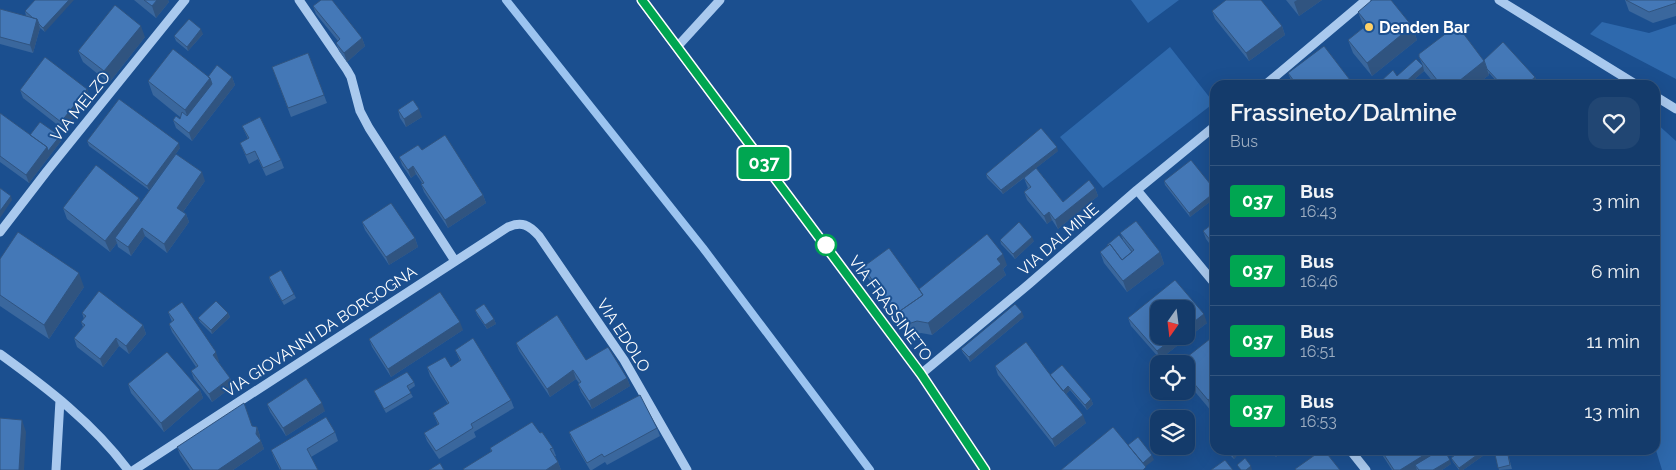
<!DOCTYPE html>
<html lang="it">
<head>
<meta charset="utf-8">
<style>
  body { margin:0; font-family:Raleway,sans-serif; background:#214673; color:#f1f3f6; height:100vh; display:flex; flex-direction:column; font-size:19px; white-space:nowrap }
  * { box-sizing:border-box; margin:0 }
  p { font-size:16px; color:#9dadc1 }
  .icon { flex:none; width:28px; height:28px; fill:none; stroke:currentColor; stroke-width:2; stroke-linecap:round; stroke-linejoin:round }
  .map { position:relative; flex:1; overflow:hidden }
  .sheet { position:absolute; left:1210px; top:80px; width:450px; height:375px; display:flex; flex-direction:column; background:#143b6b; border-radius:15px; box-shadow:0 5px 20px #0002,0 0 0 1px #33557e }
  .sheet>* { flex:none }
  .badge { padding:0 10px; border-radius:4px; font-size:18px; line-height:32px }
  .needle { width:32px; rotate:194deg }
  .controls { position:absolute; left:1150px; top:300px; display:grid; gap:10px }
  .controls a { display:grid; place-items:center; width:45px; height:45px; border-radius:10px; background:#143b6b; box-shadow:0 5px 20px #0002,0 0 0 1px #33557e; font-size:25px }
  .map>.badge { position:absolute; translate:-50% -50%; box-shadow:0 0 0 2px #fff }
  .round { display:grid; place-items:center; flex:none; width:52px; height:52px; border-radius:15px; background:#214673 }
  .head { display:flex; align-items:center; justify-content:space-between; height:85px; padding:0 20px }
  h1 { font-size:24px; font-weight:600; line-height:38px }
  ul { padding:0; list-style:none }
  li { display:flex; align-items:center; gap:15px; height:70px; padding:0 20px; border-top:1px solid #33557e }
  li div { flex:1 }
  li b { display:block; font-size:19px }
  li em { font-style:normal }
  li .badge { min-width:55px; font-weight:700; text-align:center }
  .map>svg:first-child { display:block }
  .green { fill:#2e69ad }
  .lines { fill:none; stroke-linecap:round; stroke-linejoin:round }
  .stream { stroke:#9cc4f0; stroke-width:8 }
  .minor { stroke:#a9c9ee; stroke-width:9 }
  .wall { fill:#3a679d }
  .shaded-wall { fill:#305480 }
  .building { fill:#4478b7; stroke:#305480 }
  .line-casing { stroke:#fff; stroke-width:11 }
  .line { stroke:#00a651; stroke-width:8 }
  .poi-dot { fill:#ffd166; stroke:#1b4f8f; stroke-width:2 }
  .stop-dot { fill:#fff; stroke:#00a651; stroke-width:2.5 }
  .labels { text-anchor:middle; stroke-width:4; stroke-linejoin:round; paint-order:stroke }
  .poi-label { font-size:16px; font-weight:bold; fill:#fff; stroke:#1b4f8f; text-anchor:start }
  .street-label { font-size:16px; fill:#fff; stroke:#1b4f8f }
</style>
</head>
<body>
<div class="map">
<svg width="1676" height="470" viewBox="0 0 1676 470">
  <rect width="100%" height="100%" fill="#1b4f8f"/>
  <path class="green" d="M1131 0H1179L1148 23Z
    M1602 22 1649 33 1676 24V79L1590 34Z
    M1170 47 1214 103 1103 188 1060 137Z
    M1655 122 1676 141V470H1662L1655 447Z"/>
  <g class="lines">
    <path class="stream" d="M506 0 703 248 870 470"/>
    <path class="minor" d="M299 0 347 70 351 77 360 111 369 128 455 261
      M641 0 921 374 985 470
      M1499 0 1637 85
      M677 47 720 0
      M1265 85 1366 0
      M1655 96 1676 109
      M1137 190 1215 284
      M0 232 47 171 185 0
      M0 354C47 388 93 423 128 470
      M921 374 1029 284 1137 190 1215 126
      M1350 450 1366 470
      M56 470 60 400
      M134 470 508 227C522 221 529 225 539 236L624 360 687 470"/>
  </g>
  <path class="wall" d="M35 0 45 32 40 28 33 53 0 44V9L28 17 26 16 25 11Z
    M134 0H168L169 2 156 18Z
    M1286 0H1322L1299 16Z
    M1625 0H1676V16L1653 23 1629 11Z
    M313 6 362 38 365 46 347 62 339 51 336 43 338 41 316 14Z
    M1212 11 1282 26 1285 35 1249 61 1215 19Z
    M1358 12 1412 26 1417 40 1372 76 1353 53 1348 40 1364 27 1363 25Z
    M203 34 188 51 176 41 174 36Z
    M145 37 109 83 83 62 78 51Z
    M308 53 327 103 291 117 272 67Z
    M1419 57 1484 60 1535 77 1537 81 1533 85H1500L1489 73V75L1476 85H1436L1424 71 1408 85H1380L1379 83 1423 66Z
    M1288 73 1350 80 1352 85H1293Z
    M208 77H232L235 85 192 141 176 128 173 120 180 119V117L153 95 148 81Z
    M87 89 90 97 64 130 23 98 20 90Z
    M398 110 422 117 406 127 400 118Z
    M0 113 30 135 61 141 29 183 0 162Z
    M242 126 281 160 284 168 266 176 258 159 249 164 240 143 248 139Z
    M87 141 180 148 149 190 89 146Z
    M422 150 483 195 486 203 448 228 424 192 421 184 422 183 416 174 411 178 402 165 399 157Z
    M1058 151 1036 168 1063 202 1095 188 1098 196 1058 229 1052 220 1047 224 1027 200 1024 192 1028 188 1027 186 1024 178 1003 194 987 178 986 174Z
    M205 181 183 212 186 214 189 222 167 253 145 236 131 256 118 247 117 243 110 252 67 219 63 208 139 198 141 203Z
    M1164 181 1215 190V198L1190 217 1165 185Z
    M362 222 415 238 418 247 389 265 365 230Z
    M1215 222V251L1206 239 1203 231Z
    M1120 233 1160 252 1164 264 1127 292 1104 263 1100 252 1123 239Z
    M1000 240 1034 241 1015 259 1001 244Z
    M0 259 84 287 49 339 0 306Z
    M1007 265 1003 269 1006 275 932 335 921 333 909 336 866 275 863 267 921 292 919 289Z
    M269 277 294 294 296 298 284 305 270 281Z
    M475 310 494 319 496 324 487 329 477 315Z
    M168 312 219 361 218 362 230 378 233 386 212 402 194 379 191 371 196 367 172 332 169 324 172 322Z
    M82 313 143 325 146 334 129 354 119 346 103 367 77 347 74 338 83 327 81 322 84 319Z
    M228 313 230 317 212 334 200 322 198 318Z
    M1024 317 970 362 963 353 961 349Z
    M1128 318 1207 323 1160 359 1131 326Z
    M463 330 391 377 372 347 369 339Z
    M1215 335V410L1212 412 1186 381V364Z
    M516 343 586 360 627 378 630 386 592 409 581 392 578 384 579 383 576 379 550 397 519 351Z
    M455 350 511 400 514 408 474 432 476 437 439 459 427 441 424 433 438 425 433 413 448 404 430 376 427 367H451L460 361Z
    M995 366 1050 375 1091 399 1093 404 1087 410 1070 390 1066 394 1086 423 1055 447 998 375Z
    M414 382 415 386 409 390 413 397 386 413 376 395 374 391Z
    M128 384 200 390 203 398 164 432 131 393Z
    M267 404 325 411 286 436 270 412Z
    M252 426 257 427 260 436V439L264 449 233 470H190L180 455 177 447Z
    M657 428 660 436 607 465 605 462 592 470H590L572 440 569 432Z
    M335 432 338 441 311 457 280 470 274 458 271 450Z
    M540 433 553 448 556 456H555L558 462 561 470 491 452 490 448Z
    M1225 450H1238L1239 453 1234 459Z
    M1270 450H1284L1276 457Z
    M1379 450H1444L1451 464 1442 470H1392Z
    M1494 450H1507L1512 469 1499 470Z
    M1487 453 1463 470H1459L1453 462 1451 458Z"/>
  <path class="shaded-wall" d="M69 0H74L45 32 43 28Z
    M157 0H168L169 2 156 18 152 6Z
    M1297 0H1322L1299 16 1294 2Z
    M37 19 40 28 33 53 30 45Z
    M141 26 145 37 109 83 104 71Z
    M1282 26 1285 35 1249 61 1246 53Z
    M1412 26 1417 40 1372 76 1367 63Z
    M201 29 203 34 188 51 187 47Z
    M362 38 365 46 347 62 344 53Z
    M1484 61 1489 75 1476 85H1454Z
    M1423 66 1424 71 1408 85H1402Z
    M232 77 235 85 192 141 189 133Z
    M1535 77 1537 81 1533 85H1526Z
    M210 78 215 92 190 124 185 110Z
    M1350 80 1352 85H1344Z
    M87 89 90 97 64 130 61 122Z
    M419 109 422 117 406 127 404 119Z
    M60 136 61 141 29 183 26 175 47 147Z
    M179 143 180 148 149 190 147 186Z
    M1057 147 1058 151 1003 194 1001 190Z
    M413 166 416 174 411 178 408 170Z
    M202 172 205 181 180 216 177 208Z
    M1095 188 1098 196 1058 229 1055 220Z
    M1215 192V198L1190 217 1189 213Z
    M483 195 486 203 448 228 445 220Z
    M11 196 12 200 0 218V211Z
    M139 198 143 209 115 238 117 243 110 252 105 241Z
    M1049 212 1052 220 1047 224 1044 216Z
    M186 214 189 222 167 253 164 244Z
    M142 228 145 236 131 256 128 247Z
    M1032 237 1034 241 1015 259 1013 254Z
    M415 238 418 247 389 265 386 257Z
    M1160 252 1164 264 1127 292 1123 281Z
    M1003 254 1007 265 1003 269 1006 275 932 335 928 323Z
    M79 273 84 287 49 339 44 325Z
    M1022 312 1024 317 970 362 969 357Z
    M228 313 230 317 212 334 211 330Z
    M1204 314 1207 323 1160 359 1157 351 1176 336H1186V328Z
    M494 319 496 324 487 329 485 325Z
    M460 322 463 330 391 377 388 369Z
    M143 325 146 334 129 354 126 346Z
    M116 338 119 346 103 367 100 359Z
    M216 352 219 361 216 363 213 355Z
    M573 370 576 379 550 397 547 389Z
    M230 378 233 386 212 402 209 394Z
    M627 378 630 386 592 409 589 401Z
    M1068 386 1070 390 1064 396 1062 391Z
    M200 390 203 398 164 432 161 423Z
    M1215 395V410L1212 412 1208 400Z
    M1091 399 1093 404 1087 410 1085 405Z
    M322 403 325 411 286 436 283 428Z
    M1083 415 1086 423 1055 447 1052 439Z
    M22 420 26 432 24 470H19Z
    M257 427 260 436 259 442 261 441 264 449 233 470H218L256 434Z
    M1236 450H1238L1239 453 1234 459 1232 454Z
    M1273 450H1284L1276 457Z
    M1432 450H1443L1415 465 1417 470H1400Z
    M1484 450H1486L1487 453 1463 470H1459V468Z
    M1152 455 1154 460 1142 469 1141 465Z
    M1450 460 1451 464 1442 470H1433Z
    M558 462 561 470H546Z
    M1251 466 1252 470H1246Z"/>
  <path class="building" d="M35 0H69L43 28 39 24 37 19 33 18 25 11Z
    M144 0H157L152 6Z
    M321 0H332L362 38 344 53 336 43 340 39 313 6Z
    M1226 0H1261L1282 26 1246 53 1212 11Z
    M1372 0H1391L1412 26 1367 63 1348 40 1368 24 1358 12Z
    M1626 0H1676V3L1649 12Z
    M115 5 141 26 104 71 78 51Z
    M0 9 37 19 30 45 0 37Z
    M189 19 201 29 187 47 174 36Z
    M1457 25 1484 61 1454 85H1441L1419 57V54Z
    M1503 42 1535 77 1526 85H1502L1487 69 1484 60Z
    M1324 46 1350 80 1344 85H1297L1288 73Z
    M173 49 210 78 185 110 148 81Z
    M308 53 324 95 288 108 272 67Z
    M45 57 87 89 61 122 20 90Z
    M1416 59 1423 66 1402 85H1381L1379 83 1393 70 1397 76Z
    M217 65 232 77 189 133 173 120 176 116 180 119 182 112 187 116 212 84 210 78 208 77Z
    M119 99 179 143 147 186 87 141Z
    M413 100 419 109 404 119 398 110Z
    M0 113 47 147 26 175 0 156Z
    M260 117 281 160 263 168 255 151 246 155 240 143 249 138 242 126Z
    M40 122 60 136 48 151 47 147 30 135Z
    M1041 128 1057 147 1001 190 986 174Z
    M445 135 483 195 445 220 421 184 424 183 413 166 408 170 399 157 418 145 422 150Z
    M176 154 202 172 177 208 186 214 164 244 142 228 128 247 115 238Z
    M1191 160 1215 190V192L1189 213 1164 181Z
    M96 165 139 198 105 241 63 208Z
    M1036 168 1063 202 1089 180 1095 188 1055 220 1049 212 1044 216 1024 192 1031 187 1024 178Z
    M0 188 11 196 0 211Z
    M391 203 415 238 386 257 362 222Z
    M1136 221 1160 252 1123 281 1100 252 1110 244 1122 260 1134 250 1120 233Z
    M1019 222 1032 237 1013 254 1000 240Z
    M1215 222V246L1203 231Z
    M18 232 79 273 44 325 0 295V259Z
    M987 234 1003 254 997 259 1001 264 928 323 917 321 905 325 897 313 923 295 919 289Z
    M1119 235 1132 252 1122 260 1110 244 1108 246 1107 245Z
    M889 248 923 295 897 313 898 316 863 267Z
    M281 270 294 294 282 301 269 277Z
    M1175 280 1204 314 1186 328V309H1159V336H1176L1157 351 1128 318Z
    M99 291 143 325 126 346 116 338 100 359 74 338 85 325 81 322 86 316 82 313Z
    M440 292 460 322 388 369 369 339Z
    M216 301 228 313 211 330 198 318Z
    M182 302 216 352 213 355 230 378 209 394 191 371 198 366 169 324 174 320 168 312Z
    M484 304 494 319 485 325 475 310Z
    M1015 304 1022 312 969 357 961 349Z
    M557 315 586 360 608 347 627 378 589 401 578 384 581 382 573 370 547 389 516 343Z
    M1215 335V395L1208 400 1186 374V364H1178Z
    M473 338 511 400 471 424 473 428 436 451 424 433 439 424 433 413 449 403 427 367 445 357 451 367 461 360 455 350Z
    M1026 342 1048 372 1083 415 1052 439 995 366Z
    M167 352 200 390 161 423 128 384Z
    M1062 365 1091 399 1085 405 1068 386 1063 391 1050 375Z
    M407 372 414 382 407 386 411 393 384 409 374 391Z
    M306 378 322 403 283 428 267 404Z
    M640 395 657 428 604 457 602 454 587 463 569 432Z
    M244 403 252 426 257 427 256 434 261 441 218 470H193L177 447Z
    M326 417 335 432 307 449 318 470H280L281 469 271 450Z
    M0 418 22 420 19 470H0Z
    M532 422 540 433 542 432 553 448 550 449 558 462 546 470H464L463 469 492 451 490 448Z
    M1113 427 1146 467 1143 470H1061Z
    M1138 437 1152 455 1143 463 1128 445Z
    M1228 450H1236L1232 454Z
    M1322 450H1324L1340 470H1296L1295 469Z
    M1381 450H1432L1400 470H1394Z
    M1440 450H1444L1450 460 1433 470H1419L1415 465Z
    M1462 450H1484L1459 468 1451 458Z
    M1494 450H1507L1510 465 1498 468Z
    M1245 458 1251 466 1246 470H1241L1237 465Z
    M1225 460 1233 470H1211Z
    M440 463 444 470H429Z"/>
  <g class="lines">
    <g class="line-casing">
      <path id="line" d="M642 0 921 374 985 470"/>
    </g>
    <use href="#line" class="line"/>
  </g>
  <circle class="poi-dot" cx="1369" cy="27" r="5"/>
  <circle class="stop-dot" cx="826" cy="245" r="10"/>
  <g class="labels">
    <g class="poi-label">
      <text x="1379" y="33">Denden Bar</text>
    </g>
    <g class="street-label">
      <text transform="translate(80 106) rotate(-51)" y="6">VIA MELZO</text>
      <text transform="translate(1058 239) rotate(-41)" y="6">VIA DALMINE</text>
      <text transform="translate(891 308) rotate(53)" y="6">VIA FRASSINETO</text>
      <text transform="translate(320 331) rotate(-33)" y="6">VIA GIOVANNI DA BORGOGNA</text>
      <text transform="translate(624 335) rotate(57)" y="6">VIA EDOLO</text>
    </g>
  </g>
</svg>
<div class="controls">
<a><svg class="needle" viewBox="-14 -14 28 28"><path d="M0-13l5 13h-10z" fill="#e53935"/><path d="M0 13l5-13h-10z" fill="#9dadc1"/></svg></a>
<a><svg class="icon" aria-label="locate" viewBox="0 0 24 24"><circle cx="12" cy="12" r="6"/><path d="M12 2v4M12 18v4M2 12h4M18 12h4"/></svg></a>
<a><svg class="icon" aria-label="layers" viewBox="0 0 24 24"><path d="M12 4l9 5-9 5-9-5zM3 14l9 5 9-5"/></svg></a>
</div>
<b class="badge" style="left:764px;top:163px;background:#00a651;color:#fff">037</b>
<section class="sheet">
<div class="head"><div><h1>Frassineto/Dalmine</h1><p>Bus</p></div><a class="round"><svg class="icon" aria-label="heart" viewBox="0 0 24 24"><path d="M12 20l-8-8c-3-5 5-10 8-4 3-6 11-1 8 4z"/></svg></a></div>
<ul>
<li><span class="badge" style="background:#00a651;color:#fff">037</span><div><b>Bus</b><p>16:43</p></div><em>3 min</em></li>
<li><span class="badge" style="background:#00a651;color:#fff">037</span><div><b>Bus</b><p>16:46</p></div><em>6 min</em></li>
<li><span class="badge" style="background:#00a651;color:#fff">037</span><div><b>Bus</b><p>16:51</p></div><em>11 min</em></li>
<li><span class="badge" style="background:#00a651;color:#fff">037</span><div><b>Bus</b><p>16:53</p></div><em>13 min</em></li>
</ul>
</section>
</div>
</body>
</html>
